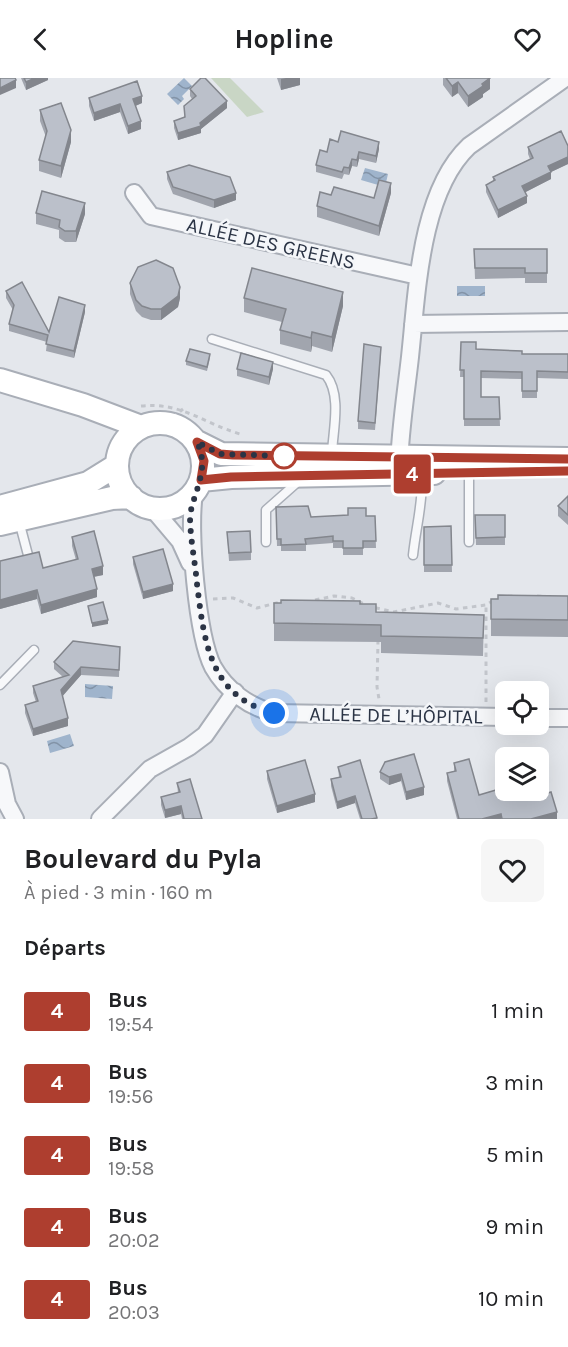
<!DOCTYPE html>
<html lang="fr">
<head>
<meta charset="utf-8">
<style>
  body { margin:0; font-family:Karla,sans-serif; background:#f6f6f6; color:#202124; height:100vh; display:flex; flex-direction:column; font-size:22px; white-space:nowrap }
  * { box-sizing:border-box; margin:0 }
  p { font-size:20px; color:#757577 }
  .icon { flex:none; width:33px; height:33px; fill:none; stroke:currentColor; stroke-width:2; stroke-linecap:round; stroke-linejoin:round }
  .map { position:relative; height:741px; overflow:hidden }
  .drawer { display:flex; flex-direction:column; background:#fff; flex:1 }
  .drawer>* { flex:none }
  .badge { padding:0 12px; border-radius:4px; font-size:21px; line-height:39px }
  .fabs { position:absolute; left:495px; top:603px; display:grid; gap:12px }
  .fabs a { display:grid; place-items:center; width:54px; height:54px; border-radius:9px; background:#fff; box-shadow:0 6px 24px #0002; font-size:30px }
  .you { position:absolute; width:30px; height:30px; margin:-15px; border:4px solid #fff; border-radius:50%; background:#1a73e8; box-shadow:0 0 0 9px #1a73e833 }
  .map>.badge { position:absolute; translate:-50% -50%; box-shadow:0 0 0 3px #fff }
  h2 { padding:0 24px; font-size:22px; line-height:54px }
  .round { display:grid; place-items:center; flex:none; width:63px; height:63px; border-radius:9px; background:#f6f6f6 }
  .headline { display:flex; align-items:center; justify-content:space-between; height:102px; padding:0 24px }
  h1 { font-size:28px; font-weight:700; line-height:45px }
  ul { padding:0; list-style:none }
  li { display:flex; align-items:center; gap:18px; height:72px; padding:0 24px }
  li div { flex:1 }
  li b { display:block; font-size:22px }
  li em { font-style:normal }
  li .badge { min-width:66px; font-weight:700; text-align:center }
  header { display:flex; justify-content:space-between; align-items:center; height:78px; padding:0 24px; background:#fff; font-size:27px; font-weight:700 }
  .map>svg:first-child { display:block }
  .green { fill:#c9d6c5 }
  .water { fill:url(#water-waves) }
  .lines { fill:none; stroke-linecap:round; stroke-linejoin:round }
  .service-casing { stroke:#a9aeb7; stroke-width:11 }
  .minor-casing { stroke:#a9aeb7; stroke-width:20 }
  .secondary-casing { stroke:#a9aeb7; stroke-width:26 }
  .path { stroke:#c2c5cb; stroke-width:3; stroke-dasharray:4.5 4.5; stroke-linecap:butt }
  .service { stroke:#f7f8fa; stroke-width:8 }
  .minor { stroke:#f7f8fa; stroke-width:16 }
  .secondary { stroke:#fff; stroke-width:22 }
  .wall { fill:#a1a5ae }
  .shaded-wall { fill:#83868d }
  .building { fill:#bbc0ca; stroke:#83868d; stroke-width:1.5 }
  .line-casing { stroke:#fff; stroke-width:14 }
  .line { stroke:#ae3e2f; stroke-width:9 }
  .walk { stroke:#2b3445; stroke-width:6; stroke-dasharray:0 10.8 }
  .stop-dot { fill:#fff; stroke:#ae3e2f; stroke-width:3 }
  .labels { text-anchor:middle; stroke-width:5; stroke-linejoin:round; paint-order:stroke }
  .street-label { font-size:20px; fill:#2b3445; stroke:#f4f6f9 }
</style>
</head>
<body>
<header><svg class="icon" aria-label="back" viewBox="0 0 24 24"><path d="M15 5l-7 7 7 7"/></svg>Hopline<svg class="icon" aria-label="heart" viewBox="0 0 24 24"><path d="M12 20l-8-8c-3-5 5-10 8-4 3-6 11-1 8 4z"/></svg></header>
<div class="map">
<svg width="568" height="741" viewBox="0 0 568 741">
  <defs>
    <pattern id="water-waves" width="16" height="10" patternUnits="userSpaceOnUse" patternTransform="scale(1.5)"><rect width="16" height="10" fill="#9fb4cc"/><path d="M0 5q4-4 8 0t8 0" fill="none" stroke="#8293a7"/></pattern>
  </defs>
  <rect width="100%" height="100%" fill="#e4e7ec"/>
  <path class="green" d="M211 0H230L264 34 247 39Z"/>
  <path class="water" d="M184 0 192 8 182 18 184 21 178 27 167 16Z
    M365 90 388 96 385 109 361 102Z
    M457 208H485V218H457Z
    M85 606 113 608 112 621 85 619Z
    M70 656 74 668 50 675 47 663Z"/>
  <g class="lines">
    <g class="service-casing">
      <path id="service" d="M212 261 326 297C342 317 333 352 332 375
        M469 395V464
        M19 443 28 477
        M266 464V432L300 402
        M413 477C416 449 423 425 422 398
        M0 607 34 572"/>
    </g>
    <g class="minor-casing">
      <path id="minor" d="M134 115 151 138 418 198
        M413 246 568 244
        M399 388C400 352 406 315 410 279 417 215 420 114 469 68L565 0
        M194 416C188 451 197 558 213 589 226 612 249 629 274 635L506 639
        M153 431 180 463 190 485
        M538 640H568
        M0 694 7 726 15 741
        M100 741 150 691 189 669 205 657 235 614"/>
    </g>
    <g class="secondary-casing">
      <path id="secondary" d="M0 302 83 327 141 349
        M117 388a43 43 0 1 1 86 0a43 43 0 1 1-86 0Z
        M197 364 221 376 568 381
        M201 402 231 399 434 395
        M0 429 88 405 117 387
        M0 446 112 420 131 419"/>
    </g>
    <path class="path" d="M141 328C181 324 203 345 240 356
      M166 345 183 331
      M537 518 552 519
      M499 519 513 518
      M213 521 233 520 257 530 284 523
      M315 522 334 518 352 520 368 528 394 534 438 525 456 531 486 527 494 522
      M378 562 377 609 379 621
      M486 624V527"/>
    <use href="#service" class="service"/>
    <use href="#minor" class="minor"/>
    <use href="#secondary" class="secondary"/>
  </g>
  <path class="wall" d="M21 0H48V2L26 12Z
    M277 0H300V7L281 12Z
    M443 0H490V11L483 16V19L468 29 458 15 452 19 443 7Z
    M190 11 227 30 201 51V55L178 62 174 50V43L184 39 192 21 190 18Z
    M89 20 142 25 135 28 141 51 128 56 120 34 94 43 89 28Z
    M40 32 71 64 61 100 39 93V82L46 59 40 43Z
    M338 64 379 71 376 85 359 81 357 89 352 88 349 97 344 96 342 101 316 94V87Z
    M568 68V86L551 94V101L525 114 527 125 498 140 486 114V107L493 103V99L530 81 528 76V69Z
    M167 94 236 122 214 130 173 116 167 101Z
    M391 115 379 158 317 139V128L331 117 374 120Z
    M36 135 85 136 76 164H65L59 160V152L36 146Z
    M474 171H547V205H525V200L475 201Z
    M130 205 180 220 178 229 161 242H151L142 239 136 233 130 216Z
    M6 213 49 254 85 234 74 280 46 273 47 264 9 253V246L13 232 6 220Z
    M244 220 343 228 332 274 312 268 311 274 280 266V252L282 244 244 234Z
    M461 264 476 271 522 276H568V301L537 300V320H522V301L481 300V319H499L500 348H464V299H460Z
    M381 276 375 352 358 351V343Z
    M210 280 207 293 186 287V283Z
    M237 291H273L269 307 237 298Z
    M568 418V447L558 438V428Z
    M276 429 311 439 375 438 376 470H363V477H343V470H333V465L306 467V473H281V468H277Z
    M475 437H505V467H476Z
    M451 448 452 494H424V449Z
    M227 454 251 474V482L229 483Z
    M72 459 103 497 94 499 97 519 41 536 37 521 0 531V483L43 490 76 482 72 468Z
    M133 479 173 513 143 521 133 486Z
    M568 518V559L491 558V521Z
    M274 525 360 526 376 534 484 537 483 578 381 575V564L274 563Z
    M120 569 119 599 81 597 62 618 68 648 33 658 25 635V627L36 624 33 615V608L63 599 54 591V584Z
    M385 684 424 717 406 722 401 703 389 707 380 701V694Z
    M454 685 479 717 532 720 557 741H457L447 703V695L454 693Z
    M338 689 377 741H360L355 725 337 731 331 708V701L339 699Z
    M267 693 315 724 277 735 267 701Z
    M177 705 202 741H182L181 736 165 740 161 727V719L178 715Z"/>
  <path class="shaded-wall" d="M35 0H48V2L26 12V4Z
    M286 0H300V7L281 12V1Z
    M490 0V11L483 16V19L468 29V18Z
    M16 2V10L0 17V10Z
    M458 4V15L452 19V8Z
    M142 18V25L133 29V21Z
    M227 23V30L201 51V55L178 62V55L200 45Z
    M120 26V34L94 43V35Z
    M141 43V51L128 56V48Z
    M71 52V64L61 100V88Z
    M379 64V71L376 85V78Z
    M359 74V81L357 89V82Z
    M568 79V86L551 94V101L522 116V108L548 88Z
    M352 81V88L349 97V90Z
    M391 105V115L379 158V148Z
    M236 115V122L214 130V122Z
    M527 118V125L498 140V132Z
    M85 125V136L76 164V153Z
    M180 209V220L178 229 161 242V231Z
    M343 214V228L332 274V259Z
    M85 227V234L74 280V273Z
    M312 254V268L311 274V260Z
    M273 284V291L269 307V299Z
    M103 488V497L92 499V491Z
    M173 506V513L143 521V514Z
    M97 511V519L41 536V527Z
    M37 512V521L0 531V522Z
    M108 542V546L92 549V545Z
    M81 589V597L61 620V612Z
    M68 640V648L33 658V651Z
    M543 685V692L538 693V686Z
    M401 696V703L389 707V699Z
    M424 709V717L406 722V714Z
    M315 716V724L277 735V728Z
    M355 718V725L337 731V724Z
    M181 728V736L165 740V732Z
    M557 734V741H531Z
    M501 736V741H482Z"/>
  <path class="building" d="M0 0H15L16 2 0 10Z
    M24 0H35L26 4Z
    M201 0H205L227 23 200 45 201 48 178 55 174 43 185 39 184 28 196 18 190 11Z
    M446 0H490L482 6 483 8 468 18 458 4 452 8Z
    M137 3 142 18 133 21 141 43 128 48 120 26 94 35 89 20Z
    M61 25 71 52 61 88 39 82 47 53 40 32Z
    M341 53 379 64 376 78 359 74 357 82 352 81 349 90 344 89 342 94 316 87 320 72 327 74 330 61 338 64Z
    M561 53 568 68V79L548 88 551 94 522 108 527 118 498 132 486 107 495 102 493 99 533 80 528 69Z
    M189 87 230 99 236 115 214 122 173 109 167 94Z
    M379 102 391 105 379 148 317 128 320 114 331 117 334 109 374 120Z
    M42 113 85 125 76 153H65L59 149 60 142 36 135Z
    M474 171H547V195H525V190H475Z
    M156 182 173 190 180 209 178 218 161 231H151L142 228 136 222 130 205 138 189Z
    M252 190 343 214 332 259 312 254 311 260 280 252 286 231 244 220Z
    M22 204 49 254 59 219 85 227 74 273 46 266 48 257 9 246 14 227 6 213Z
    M461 264H476V271L522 273V276H568V294L537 293V313H522V294L481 293V319H499L500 341H464V292H460Z
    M364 266 381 269 375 345 358 343Z
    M190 271 210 276 207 289 186 283Z
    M241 275 273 284 269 299 237 291Z
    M568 418V437L558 428Z
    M308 428 311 439 348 437V430H366V438H375L376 463H363V470H343V463H333V458L305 461 306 466 281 467V461H277L276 429Z
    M475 437H505V459L476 460Z
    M451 448 452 487H424V449Z
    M94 453 103 488 92 491 97 511 41 527 37 512 0 522V483L39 474 43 490 78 481 72 459Z
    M250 453 251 474 229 475 227 454Z
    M163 471 173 506 143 514 133 479Z
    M498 517 568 518V542L491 541V521H498Z
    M281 522 360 523V526H376V534L484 537 483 560 381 558V547L274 545V525H281Z
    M103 524 108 542 92 545 88 528Z
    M73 563 120 569 119 592 81 589 61 612 68 640 33 651 25 627 38 623 33 608 69 597 54 584Z
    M531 670 532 674 539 672 543 685 538 686V680H506V682L504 677Z
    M414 676 424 709 406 714 401 696 389 699 380 694 385 684Z
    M469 681 479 717 506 709V712H530L532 720 551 714 557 734 531 741H502L501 736 482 741H459L447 695 456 693 454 685Z
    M305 682 315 716 277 728 267 693Z
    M360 682 377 740 371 741H362L355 718 337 724 331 701 341 699 338 689Z
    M190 701 202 741H184L181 728 165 732 161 719 180 714 177 705Z"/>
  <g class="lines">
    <g class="line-casing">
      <path id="line" d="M568 381 233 377 220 376 197 364 204 383 201 402 231 399 568 393"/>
    </g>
    <use href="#line" class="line"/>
    <path class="walk" d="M274 635C209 619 204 562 197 506 195 483 190 460 190 437 195 410 210 391 197 364L220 376 284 378"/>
  </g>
  <circle class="stop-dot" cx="284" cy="378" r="12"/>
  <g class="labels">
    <g class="street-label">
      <text transform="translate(271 165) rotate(13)" y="7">ALLÉE DES GREENS</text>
      <text transform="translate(396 637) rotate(1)" y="7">ALLÉE DE L’HÔPITAL</text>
    </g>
  </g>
</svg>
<div class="fabs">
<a><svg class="icon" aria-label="locate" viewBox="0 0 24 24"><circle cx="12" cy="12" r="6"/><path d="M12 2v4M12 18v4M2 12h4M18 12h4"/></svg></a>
<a><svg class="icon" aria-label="layers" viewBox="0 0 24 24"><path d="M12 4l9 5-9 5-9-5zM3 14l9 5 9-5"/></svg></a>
</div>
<div class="you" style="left:274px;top:635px"></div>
<b class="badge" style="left:412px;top:396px;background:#ae3e2f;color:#fff">4</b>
</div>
<section class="drawer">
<div class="headline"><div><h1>Boulevard du Pyla</h1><p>À pied · 3 min · 160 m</p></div><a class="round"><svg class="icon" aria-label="heart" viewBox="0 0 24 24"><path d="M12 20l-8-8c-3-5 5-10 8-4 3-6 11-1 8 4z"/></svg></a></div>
<h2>Départs</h2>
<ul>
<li><span class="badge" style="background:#ae3e2f;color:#fff">4</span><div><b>Bus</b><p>19:54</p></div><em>1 min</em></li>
<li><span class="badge" style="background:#ae3e2f;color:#fff">4</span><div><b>Bus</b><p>19:56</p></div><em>3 min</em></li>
<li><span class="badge" style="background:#ae3e2f;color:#fff">4</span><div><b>Bus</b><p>19:58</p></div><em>5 min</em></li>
<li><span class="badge" style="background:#ae3e2f;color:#fff">4</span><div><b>Bus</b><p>20:02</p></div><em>9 min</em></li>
<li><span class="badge" style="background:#ae3e2f;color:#fff">4</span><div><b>Bus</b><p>20:03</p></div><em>10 min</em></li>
</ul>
</section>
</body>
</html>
